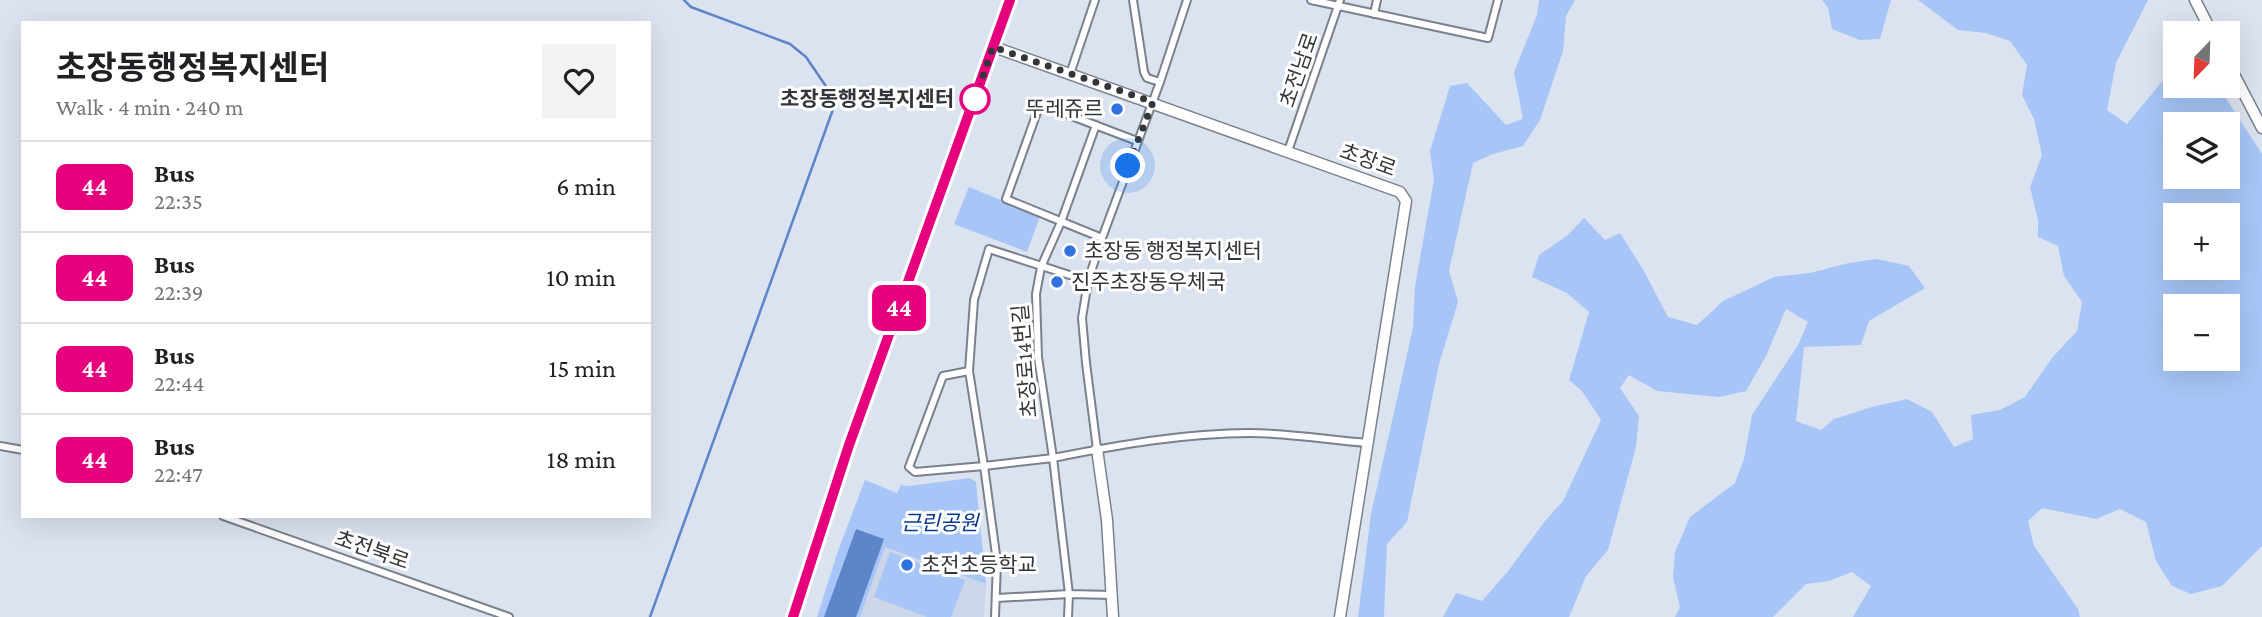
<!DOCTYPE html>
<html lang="en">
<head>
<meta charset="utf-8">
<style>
  body { margin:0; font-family:"Crimson Pro","Noto Sans KR",serif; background:#f2f2f2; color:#202124; height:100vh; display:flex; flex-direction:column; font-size:26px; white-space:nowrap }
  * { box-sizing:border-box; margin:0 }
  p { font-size:23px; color:#757577 }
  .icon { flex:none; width:38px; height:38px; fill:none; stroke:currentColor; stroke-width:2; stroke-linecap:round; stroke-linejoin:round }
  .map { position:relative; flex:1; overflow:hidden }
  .details { position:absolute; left:21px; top:21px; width:630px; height:497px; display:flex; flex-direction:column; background:#fff; border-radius:0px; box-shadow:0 7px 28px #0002 }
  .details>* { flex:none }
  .badge { padding:0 14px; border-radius:10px; font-size:24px; line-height:46px }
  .needle { width:46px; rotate:203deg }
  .controls { position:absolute; left:2163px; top:21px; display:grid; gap:14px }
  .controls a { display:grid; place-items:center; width:77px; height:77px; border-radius:0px; background:#fff; box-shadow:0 7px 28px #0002; font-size:35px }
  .you { position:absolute; width:35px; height:35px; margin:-18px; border:5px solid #fff; border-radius:50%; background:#1a73e8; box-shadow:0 0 0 10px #1a73e833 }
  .map>.badge { position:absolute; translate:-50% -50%; box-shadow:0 0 0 4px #fff }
  .round { display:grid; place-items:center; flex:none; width:74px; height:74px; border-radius:0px; background:#f2f2f2 }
  .headline { display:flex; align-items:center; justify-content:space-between; height:119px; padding:0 35px }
  h1 { font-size:33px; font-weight:700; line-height:52px }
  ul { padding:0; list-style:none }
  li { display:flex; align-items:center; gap:21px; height:91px; padding:0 35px; border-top:2px solid #e0e0e0 }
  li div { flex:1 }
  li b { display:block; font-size:26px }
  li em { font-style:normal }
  li .badge { min-width:77px; font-weight:700; text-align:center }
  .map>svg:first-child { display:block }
  .built { fill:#cbd6e9 }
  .green { fill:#a7c5f6; fill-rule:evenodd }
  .water { fill:#5d85c9 }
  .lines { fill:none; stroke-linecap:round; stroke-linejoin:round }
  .stream { stroke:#5d85c9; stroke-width:2.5 }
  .street-casing { stroke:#7a818d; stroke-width:10 }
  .secondary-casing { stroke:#7a818d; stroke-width:13 }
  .street { stroke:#fff; stroke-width:6 }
  .secondary { stroke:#fff; stroke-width:10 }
  .line-casing { stroke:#fff; stroke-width:16 }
  .line { stroke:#e6007e; stroke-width:10 }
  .walk { stroke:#32353a; stroke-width:7; stroke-dasharray:0 12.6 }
  .stop-dot { fill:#fff; stroke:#e6007e; stroke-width:3.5 }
  .poi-dot { fill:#3272e0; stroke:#fff; stroke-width:2.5 }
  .labels { text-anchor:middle; stroke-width:6; stroke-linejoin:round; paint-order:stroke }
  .street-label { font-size:21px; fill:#32353a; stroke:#fff }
  .stop-label { font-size:21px; font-weight:bold; fill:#32353a; stroke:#fff; text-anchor:end }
  .poi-label { font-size:21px; fill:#32353a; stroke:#fff; text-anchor:start }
  .park-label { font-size:21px; font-style:italic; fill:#073988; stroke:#fff }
</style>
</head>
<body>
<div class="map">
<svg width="2262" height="617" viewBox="0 0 2262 617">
  <rect width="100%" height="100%" fill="#dbe3f0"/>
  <path class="built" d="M885 547 986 584 984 617H860Z"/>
  <path class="green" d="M1539 0H1575L1566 16 1563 51 1540 120 1523 146 1493 154 1473 163 1449 271 1458 302 1439 364 1407 522 1387 544 1384 617H1358L1371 514 1413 328 1415 286 1434 180 1430 151 1450 86 1467 83 1506 125 1523 119 1514 72 1537 15Z
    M1822 0H1891L1880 39 1860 40 1832 29 1828 8Z
    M1918 0H2148L2116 63 2107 110 2127 124 2175 66V86H2218L2262 154V546L2222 586 2191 594 2172 586 2156 561 2146 522 2120 509 2096 519 2042 508 2028 521 2034 546 2078 609 2080 617H1853L1871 586 1852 572 1829 581 1806 584 1773 617H1675L1680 607 1673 577 1675 552 1690 517 1735 483 1744 459 1752 415 1798 345 1808 322 1786 309 1766 356 1746 391 1719 397 1657 391 1629 375 1620 388 1639 416 1636 447 1608 550 1586 576 1569 617H1443L1456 593 1482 601 1509 570 1545 521 1563 501 1601 420 1582 391 1569 380 1589 312 1567 293 1532 277 1539 255 1568 235 1584 218 1605 240 1620 233 1644 271 1668 317 1697 325 1723 301 1774 277 1810 273 1849 263 1877 259 1909 266 1925 288 1869 321 1861 345 1804 347 1796 421 1821 430 1834 419 1872 407 1907 399 1932 412 1954 447 1973 439 1971 415 2000 410 2025 397 2052 358 2077 331 2082 302 2064 276 2058 246 2038 237V220L2030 187 2042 155 2034 119 2022 95 2027 65 2010 41 1986 33 1958 30ZM2228 124V177H2175V124ZM2175 215H2228V268H2175ZM2228 306V359H2175V306Z
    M969 187 1040 216 1027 252 954 224Z
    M970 478 976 482 986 584 885 547 860 617H817L838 551 865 480 897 493 901 485 909 486Z
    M890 552 965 580 951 617H927L874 597Z"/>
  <path class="water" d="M856 529 884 539 856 617H824Z"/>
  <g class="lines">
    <path class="stream" d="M650 617 836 101 806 57 790 44 691 7 684 0"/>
    <g class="street-casing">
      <path id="street" d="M1133 0 1144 72 1147 78 1160 82
        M1311 0 1488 38 1498 0
        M1374 14 1377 0
        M1070 74 1095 0
        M1288 151 1340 0
        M1102 238 1006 199 1040 104 1137 141
        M969 371 984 466 915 472 909 467 943 376Z
        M969 371 974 300 989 249 1088 281
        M0 446 23 450
        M1097 449 1086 363 1082 318 1088 281 1102 238 1160 82 1187 0
        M223 516 509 617
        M1113 595 1069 594 1053 458C1118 445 1185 433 1250 433 1289 433 1329 440 1368 443
        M997 598 1069 594 1068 617
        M995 617 997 562 984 466 1053 458 1038 357 1036 294 1041 267 1061 222 1096 125"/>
    </g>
    <g class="secondary-casing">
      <path id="secondary" d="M2195 0 2212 33
        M994 47 1400 192 1406 201 1340 617
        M2228 63 2262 128
        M1097 449 1107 520 1113 617
        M793 617 849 445 1010 0"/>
    </g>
    <use href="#street" class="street"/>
    <use href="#secondary" class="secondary"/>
  </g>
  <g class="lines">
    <g class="line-casing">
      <path id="line" d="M793 617 849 445 1010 0"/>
    </g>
    <use href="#line" class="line"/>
    <path class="walk" d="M975 99 993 47 1153 102 1128 166"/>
  </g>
  <circle class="stop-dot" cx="975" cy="99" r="14"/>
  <g class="poi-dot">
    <circle cx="1117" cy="109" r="7"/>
    <circle cx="1070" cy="251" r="7"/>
    <circle cx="1057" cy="282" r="7"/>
    <circle cx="907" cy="565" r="7"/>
  </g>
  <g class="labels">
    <g class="street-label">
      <text transform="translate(1299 70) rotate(-71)" y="7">초전남로</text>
      <text transform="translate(1368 160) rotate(20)" y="7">초장로</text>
      <text transform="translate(1025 361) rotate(-95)" y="7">초장로14번길</text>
      <text transform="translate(372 550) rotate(19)" y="7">초전북로</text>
    </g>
    <g class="stop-label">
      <text x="954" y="106">초장동행정복지센터</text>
    </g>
    <g class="poi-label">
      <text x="1103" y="116" text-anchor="end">뚜레쥬르</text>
      <text x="1084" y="258">초장동 행정복지센터</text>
      <text x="1071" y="289">진주초장동우체국</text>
      <text x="921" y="572">초전초등학교</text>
    </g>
    <g class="park-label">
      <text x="940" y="530">근린공원</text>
    </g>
  </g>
</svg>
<div class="controls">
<a><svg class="needle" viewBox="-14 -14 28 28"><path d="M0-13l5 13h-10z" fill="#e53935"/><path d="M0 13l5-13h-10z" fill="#757577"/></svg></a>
<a><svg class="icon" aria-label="layers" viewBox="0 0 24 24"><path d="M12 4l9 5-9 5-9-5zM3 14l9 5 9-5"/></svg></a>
<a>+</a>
<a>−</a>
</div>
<div class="you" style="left:1128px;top:166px"></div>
<b class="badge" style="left:899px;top:308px;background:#e6007e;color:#fff">44</b>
<section class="details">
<div class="headline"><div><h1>초장동행정복지센터</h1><p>Walk · 4 min · 240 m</p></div><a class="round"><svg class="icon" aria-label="heart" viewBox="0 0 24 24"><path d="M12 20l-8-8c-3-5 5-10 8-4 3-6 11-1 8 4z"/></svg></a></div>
<ul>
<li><span class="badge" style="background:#e6007e;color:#fff">44</span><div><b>Bus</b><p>22:35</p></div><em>6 min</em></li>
<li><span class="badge" style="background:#e6007e;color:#fff">44</span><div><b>Bus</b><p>22:39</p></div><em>10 min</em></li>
<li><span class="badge" style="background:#e6007e;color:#fff">44</span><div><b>Bus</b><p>22:44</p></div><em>15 min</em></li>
<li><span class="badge" style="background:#e6007e;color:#fff">44</span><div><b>Bus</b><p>22:47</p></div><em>18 min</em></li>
</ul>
</section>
</div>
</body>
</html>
